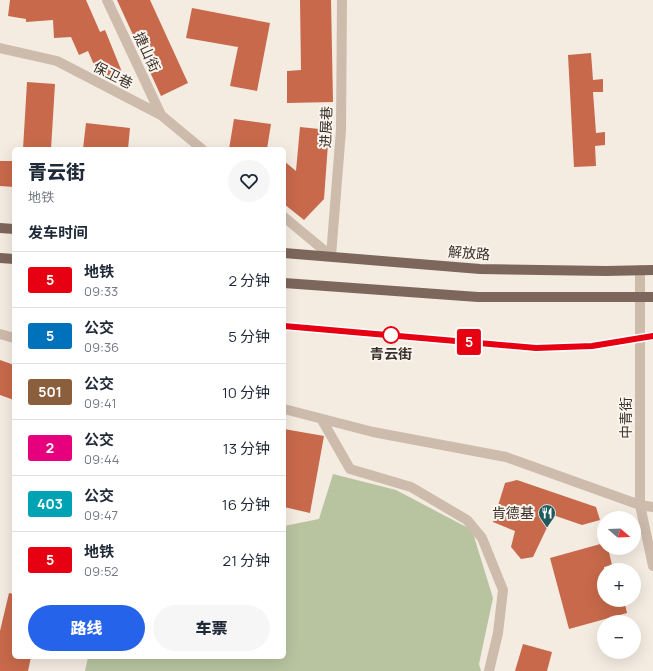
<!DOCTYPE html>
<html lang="zh">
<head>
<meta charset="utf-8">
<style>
  body { margin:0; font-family:Manrope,"Noto Sans SC",sans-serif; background:#f6f6f7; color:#1f2937; height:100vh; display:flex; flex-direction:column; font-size:15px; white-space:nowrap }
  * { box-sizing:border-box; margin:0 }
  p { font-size:13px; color:#747a83 }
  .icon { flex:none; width:22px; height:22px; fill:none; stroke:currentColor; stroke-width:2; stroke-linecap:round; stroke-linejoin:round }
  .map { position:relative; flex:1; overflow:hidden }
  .sheet { position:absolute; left:12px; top:147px; width:274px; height:512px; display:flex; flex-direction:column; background:#fff; border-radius:6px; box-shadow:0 4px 16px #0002 }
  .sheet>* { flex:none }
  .badge { padding:0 8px; border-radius:3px; font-size:14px; line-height:26px }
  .needle { width:26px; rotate:109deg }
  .tools { position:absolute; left:597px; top:511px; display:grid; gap:8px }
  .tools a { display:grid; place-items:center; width:44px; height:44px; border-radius:50%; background:#fff; box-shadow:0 4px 16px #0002; font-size:20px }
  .map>.badge { position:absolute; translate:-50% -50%; box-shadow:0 0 0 2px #fff }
  h2 { padding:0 16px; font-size:15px; line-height:36px }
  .round { display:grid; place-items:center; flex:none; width:42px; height:42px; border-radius:21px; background:#f6f6f7 }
  .overview { display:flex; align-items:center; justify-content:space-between; height:68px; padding:0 16px }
  h1 { font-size:19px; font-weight:800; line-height:30px }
  .button { display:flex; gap:8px; margin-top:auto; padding:8px 16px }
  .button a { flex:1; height:46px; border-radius:24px; background:#2563eb; color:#fff; font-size:16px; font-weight:800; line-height:46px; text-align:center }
  .button a+a { background:#f6f6f7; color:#1f2937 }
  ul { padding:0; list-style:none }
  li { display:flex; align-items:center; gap:12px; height:56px; padding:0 16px; border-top:1px solid #e0e1e3 }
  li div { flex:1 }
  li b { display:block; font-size:15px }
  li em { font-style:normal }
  li .badge { min-width:44px; font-weight:700; text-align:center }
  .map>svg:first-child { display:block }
  .green { fill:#b8c4a0 }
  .building { fill:#c8694b }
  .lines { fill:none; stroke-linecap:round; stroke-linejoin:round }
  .minor { stroke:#cdbbac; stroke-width:10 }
  .primary { stroke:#7d675c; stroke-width:10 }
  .line-casing { stroke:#fff; stroke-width:9 }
  .line { stroke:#e60012; stroke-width:6 }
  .stop-dot { fill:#fff; stroke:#e60012; stroke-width:2 }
  .labels { text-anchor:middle; stroke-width:4; stroke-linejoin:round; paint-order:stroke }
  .street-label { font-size:14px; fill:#3b302b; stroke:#fbf5ee }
  .stop-label { font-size:14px; font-weight:bold; fill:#3b302b; stroke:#fbf5ee }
  .poi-label { font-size:14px; fill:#3b302b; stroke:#fbf5ee; text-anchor:end }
</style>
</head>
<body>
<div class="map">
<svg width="653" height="671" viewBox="0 0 653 671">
  <rect width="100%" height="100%" fill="#f4ebe1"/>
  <path class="green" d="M333 474 396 490 472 530 493 598 479 664 481 671H85L88 657H284V526L319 519Z"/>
  <path class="building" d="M10 0H86L100 32 105 30 122 72 108 78 105 71 98 74 88 51 79 55 71 37 54 38 53 20 26 22V19L8 16Z
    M117 0H150L188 83 161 96Z
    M300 0H331L333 102 287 103V71L301 70Z
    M192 8 270 23 257 91 230 86 238 47 186 38Z
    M591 53 593 80 603 79V92H593L596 133 605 132V145L595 146 596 166 574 167 568 55Z
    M27 82 55 84 51 149H23Z
    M234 119 271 124 267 149H229Z
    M86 123 130 128 128 149H83Z
    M300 127 329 130 324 199 304 220 284 204V161L296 171Z
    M0 161H14V187L0 186Z
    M0 360 14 365V400L0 395Z
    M284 429 324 436 310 513 284 507Z
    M517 480 596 507 600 520 582 525 553 515 533 557 521 559 511 547 515 531 493 522 505 483Z
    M604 543V548H608L612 565 604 567V600H624L627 613 569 629 550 558Z
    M9 593 14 594V657H31L28 671H0V631Z
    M523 644 552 652 547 671H515Z"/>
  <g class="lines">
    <path class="minor" d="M107 0 161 115
      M0 48 57 61 161 115 202 149
      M284 217 331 256
      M331 256 341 130 342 0
      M640 270V505L653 566
      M0 334 14 338
      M284 409 373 432 506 457 640 505 653 507
      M322 420 350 469 411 487 467 520 482 538 503 590 498 633 489 671"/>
    <path class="primary" d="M0 228 14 229
      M284 253 480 269 606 271 653 270
      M0 258 14 259
      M284 283 478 297H653"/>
  </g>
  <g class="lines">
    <g class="line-casing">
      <path id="line" d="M284 326 536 348 592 346 653 336"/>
    </g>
    <use href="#line" class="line"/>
  </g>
  <defs>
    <g id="restaurant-pin" transform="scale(0.9)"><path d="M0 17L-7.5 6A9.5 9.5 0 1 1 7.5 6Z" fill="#1f5a5e" stroke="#fbf5ee"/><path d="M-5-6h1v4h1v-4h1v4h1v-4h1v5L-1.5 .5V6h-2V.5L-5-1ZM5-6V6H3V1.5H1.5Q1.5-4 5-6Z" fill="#fff"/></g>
  </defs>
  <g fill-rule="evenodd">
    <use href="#restaurant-pin" x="547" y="513"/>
  </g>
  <circle class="stop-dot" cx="391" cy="335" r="8"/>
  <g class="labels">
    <g class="street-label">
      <text transform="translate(147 52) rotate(65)" y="5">捷山街</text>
      <text transform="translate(113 75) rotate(27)" y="5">保卫巷</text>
      <text transform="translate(326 127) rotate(-88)" y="5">进展巷</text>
      <text transform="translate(469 253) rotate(4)" y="5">解放路</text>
      <text transform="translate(626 418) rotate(-90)" y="5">中青街</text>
    </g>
    <g class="stop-label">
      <text x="391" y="359">青云街</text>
    </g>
    <g class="poi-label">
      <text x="534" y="518">肯德基</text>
    </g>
  </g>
</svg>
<div class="tools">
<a><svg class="needle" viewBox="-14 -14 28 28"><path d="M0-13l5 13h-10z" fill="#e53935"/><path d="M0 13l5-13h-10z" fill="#747a83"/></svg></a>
<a>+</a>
<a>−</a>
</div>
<b class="badge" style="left:469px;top:342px;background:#e60012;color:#fff">5</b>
<section class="sheet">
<div class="overview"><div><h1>青云街</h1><p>地铁</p></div><a class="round"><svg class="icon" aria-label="heart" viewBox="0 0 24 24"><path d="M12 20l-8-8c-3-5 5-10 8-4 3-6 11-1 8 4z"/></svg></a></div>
<h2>发车时间</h2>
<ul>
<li><span class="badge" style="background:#e60012;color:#fff">5</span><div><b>地铁</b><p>09:33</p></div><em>2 分钟</em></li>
<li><span class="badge" style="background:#0072bc;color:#fff">5</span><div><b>公交</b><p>09:36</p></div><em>5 分钟</em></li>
<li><span class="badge" style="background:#8b5e3c;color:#fff">501</span><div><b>公交</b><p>09:41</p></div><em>10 分钟</em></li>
<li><span class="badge" style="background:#e6007e;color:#fff">2</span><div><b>公交</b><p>09:44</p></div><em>13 分钟</em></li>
<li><span class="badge" style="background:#00a3b4;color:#fff">403</span><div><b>公交</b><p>09:47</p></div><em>16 分钟</em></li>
<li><span class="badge" style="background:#e60012;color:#fff">5</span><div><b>地铁</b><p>09:52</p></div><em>21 分钟</em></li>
</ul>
<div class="button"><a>路线</a><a>车票</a></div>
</section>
</div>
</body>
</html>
